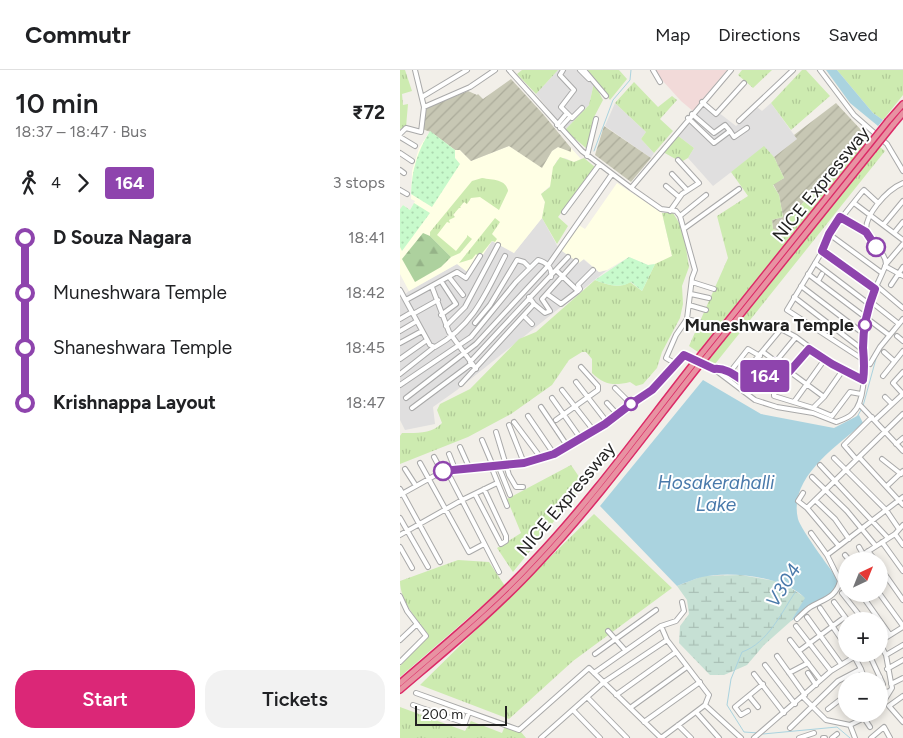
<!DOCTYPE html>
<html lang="en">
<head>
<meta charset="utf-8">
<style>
  body { margin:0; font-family:Figtree,sans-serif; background:#f2f2f2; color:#202124; height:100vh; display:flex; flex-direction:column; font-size:19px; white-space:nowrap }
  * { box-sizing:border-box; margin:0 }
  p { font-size:16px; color:#757577 }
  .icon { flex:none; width:28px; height:28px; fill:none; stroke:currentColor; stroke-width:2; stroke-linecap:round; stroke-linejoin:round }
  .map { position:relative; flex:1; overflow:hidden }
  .details { display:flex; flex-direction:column; background:#fff; width:400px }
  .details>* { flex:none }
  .badge { padding:0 10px; border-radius:4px; font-size:18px; line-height:32px }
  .needle { width:32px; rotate:43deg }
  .controls { position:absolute; left:438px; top:482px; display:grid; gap:10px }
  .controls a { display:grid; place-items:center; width:50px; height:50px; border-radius:50%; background:#fff; box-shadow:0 2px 8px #0003; font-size:25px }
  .scale { position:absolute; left:15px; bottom:12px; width:92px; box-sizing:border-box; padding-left:5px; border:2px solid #222; border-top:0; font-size:14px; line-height:18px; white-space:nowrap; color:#222; -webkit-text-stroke:4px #fff; paint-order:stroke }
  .map>.badge { position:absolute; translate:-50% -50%; box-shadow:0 0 0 2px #fff }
  .legs { display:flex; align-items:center; gap:8px; height:55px; padding:0 15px; font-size:16px }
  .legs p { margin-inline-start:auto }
  .head { display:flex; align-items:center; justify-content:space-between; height:85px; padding:0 15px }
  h1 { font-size:28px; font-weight:600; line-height:38px }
  .primary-button { display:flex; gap:10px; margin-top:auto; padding:10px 15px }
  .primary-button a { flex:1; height:58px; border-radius:20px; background:#db2777; color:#fff; font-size:20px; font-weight:600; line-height:58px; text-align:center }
  .primary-button a+a { background:#f2f2f2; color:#202124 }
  ul { padding:0 15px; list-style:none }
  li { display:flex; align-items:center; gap:18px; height:55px; font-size:19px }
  li i { display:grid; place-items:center; width:8px; height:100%; margin:0 6px; background:currentColor }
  li i::after { content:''; width:12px; height:12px; margin:-6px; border:4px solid; border-radius:50%; background:#fff }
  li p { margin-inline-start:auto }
  li:first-child i { background:linear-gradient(#0000 50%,currentColor 0) }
  li:last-child i { background:linear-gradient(currentColor 50%,#0000 0) }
  header { display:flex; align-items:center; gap:30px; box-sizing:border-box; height:70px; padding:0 25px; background:#fff; border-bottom:1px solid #e0e0e0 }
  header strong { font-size:24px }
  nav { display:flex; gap:28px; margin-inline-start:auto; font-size:18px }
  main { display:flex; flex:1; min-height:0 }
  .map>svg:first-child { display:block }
  .residential { fill:#e0dfdf }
  .commercial { fill:#f2dad9 }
  .education { fill:#ffffe5 }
  .construction { fill:url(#construction-furrows) }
  .grass { fill:url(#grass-tufts) }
  .forest { fill:url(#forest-firs) }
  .wetland { fill:url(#wetland-marsh) }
  .park { fill:url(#park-dots) }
  .water { fill:#aad3df }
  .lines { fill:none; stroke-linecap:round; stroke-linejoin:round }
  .stream { stroke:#aad3df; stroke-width:1 }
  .minor-casing { stroke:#a9a9a9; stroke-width:6 }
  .highway-casing { stroke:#dc2a67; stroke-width:8 }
  .minor { stroke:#fff; stroke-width:4 }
  .highway { stroke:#e892a2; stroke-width:5 }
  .highway-bridge-casing { stroke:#dc2a67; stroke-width:8; stroke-linecap:butt }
  .highway-bridge { stroke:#e892a2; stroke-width:5 }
  .line-1-casing { stroke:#fff; stroke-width:11 }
  .line-1 { stroke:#8e44ad; stroke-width:8 }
  .stop-1-dot { fill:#fff; stroke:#8e44ad; stroke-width:2.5 }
  .labels { text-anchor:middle; stroke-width:4; stroke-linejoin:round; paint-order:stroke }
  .street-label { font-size:18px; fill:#222; stroke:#fff }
  .stop-label { font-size:18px; font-weight:bold; fill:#222; stroke:#fff; text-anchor:end }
  .water-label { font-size:19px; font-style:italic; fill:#4a7aab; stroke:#fff }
</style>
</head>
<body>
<header>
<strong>Commutr</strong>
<nav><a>Map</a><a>Directions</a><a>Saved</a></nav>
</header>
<main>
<section class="details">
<div class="head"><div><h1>10 min</h1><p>18:37 – 18:47 · Bus</p></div><b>₹72</b></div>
<div class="legs"><svg class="icon" aria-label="walk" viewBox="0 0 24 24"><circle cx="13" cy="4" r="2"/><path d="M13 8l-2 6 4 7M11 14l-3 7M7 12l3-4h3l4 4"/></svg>4<svg class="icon" aria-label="forward" viewBox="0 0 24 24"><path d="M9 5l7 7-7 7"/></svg><b class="badge" style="background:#8e44ad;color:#fff">164</b><p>3 stops</p></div>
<ul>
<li><i style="color:#8e44ad"></i><b>D Souza Nagara</b><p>18:41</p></li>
<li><i style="color:#8e44ad"></i><span>Muneshwara Temple</span><p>18:42</p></li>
<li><i style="color:#8e44ad"></i><span>Shaneshwara Temple</span><p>18:45</p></li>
<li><i style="color:#8e44ad"></i><b>Krishnappa Layout</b><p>18:47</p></li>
</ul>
<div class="primary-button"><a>Start</a><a>Tickets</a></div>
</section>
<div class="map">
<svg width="503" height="668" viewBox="0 0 503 668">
  <defs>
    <pattern id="construction-furrows" width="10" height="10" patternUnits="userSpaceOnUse" patternTransform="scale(1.25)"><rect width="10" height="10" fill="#c7c7b4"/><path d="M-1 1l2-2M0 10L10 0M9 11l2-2" fill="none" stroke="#abab9a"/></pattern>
    <pattern id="grass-tufts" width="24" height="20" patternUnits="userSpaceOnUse" patternTransform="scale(1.25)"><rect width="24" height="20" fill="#cdebb0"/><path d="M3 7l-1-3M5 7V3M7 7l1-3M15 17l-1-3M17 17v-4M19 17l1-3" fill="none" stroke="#b0c997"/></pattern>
    <pattern id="forest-firs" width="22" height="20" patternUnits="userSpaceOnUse" patternTransform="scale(1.25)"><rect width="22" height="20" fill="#add19e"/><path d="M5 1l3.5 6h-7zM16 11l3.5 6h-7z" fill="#95b388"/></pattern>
    <pattern id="wetland-marsh" width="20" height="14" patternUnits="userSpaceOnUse" patternTransform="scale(1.25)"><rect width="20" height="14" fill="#c6e0d4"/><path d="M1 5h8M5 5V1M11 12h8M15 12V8" fill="none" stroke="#aac0b6"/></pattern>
    <pattern id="park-dots" width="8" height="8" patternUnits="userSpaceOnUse" patternTransform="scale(1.25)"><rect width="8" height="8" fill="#c8facc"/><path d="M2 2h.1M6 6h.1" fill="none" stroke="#acd6af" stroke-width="1.8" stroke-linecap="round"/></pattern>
  </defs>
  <rect width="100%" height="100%" fill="#f2efe9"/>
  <path class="residential" d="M158 0H183L194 13 189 35 165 60 136 24Z
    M305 32 336 56 357 37 362 41 371 33 397 69 374 87 364 77 313 116 288 88 294 78 277 65Z
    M215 33 246 62 241 69 254 83 251 88 205 56Z
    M142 148 159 179 183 189 199 202 207 200 57 320 33 337 35 354 5 360 0 350V229L9 221 57 194 70 204 92 171 114 183Z"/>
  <path class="commercial" d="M253 0H327L293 41 281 31Z"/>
  <path class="education" d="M30 61 60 80 71 91 109 76 142 97 152 81 158 77 171 81V78L181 89 174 92 165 88 157 90 153 100 151 115 141 124 145 132 142 148 114 183 92 171 70 204 57 194 9 221 0 204V139L3 135 10 140 15 131 11 129 12 101 19 78Z
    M217 113 262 143 272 186 258 194 248 195 229 187 207 200 199 202 184 189 179 193 159 179 177 154 185 159Z"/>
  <path class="construction" d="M111 9 143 44 171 78V82L158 77 152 81 142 98 109 76 71 91 60 80H55L31 62 22 59 26 38 68 21 77 25 78 24 83 29Z
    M436 33 463 62 379 161 373 159 372 150 383 147 379 125 373 114 384 108 374 87 397 69 394 65Z
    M204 56 251 88 231 112 195 85Z"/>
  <path class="grass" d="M0 0H5L12 21 2 24 3 35 8 34 6 57 0 59Z
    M122 0H158L136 24 117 4Z
    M188 0H219L227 9 210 30Z
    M342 0H372L353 18 338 5Z
    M402 0H406L430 26 391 60 371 33Z
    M437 0H503V25L483 50 473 43Z
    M234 12 258 37 272 26 277 30 260 49 273 61 254 83 241 69 246 62 215 33Z
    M194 13 203 30 193 49 187 79 165 60 189 35Z
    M463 62 470 69 298 282 289 276 328 188 317 146 348 126 331 102 364 76 374 87 384 108 373 115 379 125 383 147 372 150 373 159 379 161Z
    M277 65 294 78 288 88 281 92 263 82Z
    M480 77 485 81 315 294 308 291Z
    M160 87 174 92 184 88 195 97 158 147 168 156 157 174 142 148 145 132 141 124 150 117 153 97Z
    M82 108C93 110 106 109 108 121L99 140 80 127 71 128 67 134 64 132 60 137 61 138H59L53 145 55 147 49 150 50 153 47 152 37 165 56 181 67 167V165L72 169 60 183 51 187 30 166V162L72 111Z
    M262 143H273L283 159 289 197 282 216 283 234 280 248 262 282 257 298 243 314 236 316 230 312C214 316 204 315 192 303V289L186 282H182L169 290 152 315 111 344 68 367 0 394V366L2 363C17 363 32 364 42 353L37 340 40 334 70 319 119 269 136 262 195 210C208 215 219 219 230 212L242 221 255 194 272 186Z
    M95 148 100 152 92 164 97 169 95 172 92 171 79 187 76 184 72 189 59 193Z
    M171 395 184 414 113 502 97 478 121 463 107 429Z
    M194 444 272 518 173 591 109 649 20 615Z
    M58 490 89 492 105 516 0 607V596L28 564C17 549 0 531 0 511Z
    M0 637 65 661 71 651 102 663 105 656 121 662 126 668H0Z"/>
  <path class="forest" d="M23 163 30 166 51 187 41 197 15 212 2 189Z"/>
  <path class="wetland" d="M341 505 381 512 406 528 391 551 364 575 347 595 324 605H310L279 573 280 556 289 544 287 530 277 516 303 506Z"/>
  <path class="park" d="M30 61 55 80V88L60 94 32 137 11 124C12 100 17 82 30 61Z
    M14 133 30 143 2 181 0 177V139L3 135 10 140Z
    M229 187 248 195 255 194 242 221 231 212C219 219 208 215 195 210Z"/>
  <path class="water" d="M426 0H437L473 43 483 50 478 56 450 33Z
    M303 310 361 344 434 358 459 345 463 353C436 377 388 408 398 449 401 460 434 504 443 516L391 551 405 528C384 507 331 500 302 507 294 509 285 513 277 516L200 436Z"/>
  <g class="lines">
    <path class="stream" d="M194 81 213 30 230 10 231 0
      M463 336 477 285
      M457 347 461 340
      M359 663 344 662 327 635 331 609 342 582C368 573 381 543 396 521
      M363 664 437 657 450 668"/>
    <g class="minor-casing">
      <path id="minor" d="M109 0 182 81 231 118 331 0
        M163 0 160 5 174 20 161 37 172 48 182 38
        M180 0 189 9
        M184 0 206 26
        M253 0 260 12
        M420 0 454 45 487 74 503 101
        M22 27 67 0
        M302 32 316 44 344 13
        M24 37 70 17 95 0
        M288 48 314 73 330 61 325 55 314 63 292 44
        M339 51 393 0
        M157 55 167 43
        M160 58 170 47
        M330 61 334 67 347 58
        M0 64 6 58 21 62 24 37 15 0
        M0 67 15 76
        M0 83 12 91
        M187 86 196 49
        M0 100 4 103
        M272 104 287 120
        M266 116 279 127
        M231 118 261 139 276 141 280 146 295 200 292 208 287 249 276 265 266 288 276 294
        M0 120 7 124
        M454 133 503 170
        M478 133 464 120 462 122 431 161 420 185 387 240 470 294 480 277 503 249
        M270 141 282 124 299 113 278 90
        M164 142 199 95
        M280 146 306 125
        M441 147 466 162
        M484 154 503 131
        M285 158 339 119
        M494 163 503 152
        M429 164 482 203
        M422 181 475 219
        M415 193 469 234
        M486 194 503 174
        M485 196 503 206
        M157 201 178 221
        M408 204 489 265
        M49 207 63 225
        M41 211 56 234 41 245
        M418 211 422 204
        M292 212 314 219
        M491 215 503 197
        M401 216 464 264
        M477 216 503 238
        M32 217 49 262 76 299
        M0 220 30 275 35 277C74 255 86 223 105 186
        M147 224 161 234 178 221 180 219 178 215 193 200
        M291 224 309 228
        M394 227 463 280
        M6 230 57 202 66 208 80 186
        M470 231 499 254
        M134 234 145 243 150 241 142 229 176 191
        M289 235 306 240
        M13 244 38 230
        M124 246 132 254
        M0 249 12 242
        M287 249 302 253
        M75 253 90 235 117 190 124 192 130 198
        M46 256 65 237 98 175
        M0 261 17 251
        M497 266 503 271
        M396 267 355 317 341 310V307L381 259 396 267 432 294 463 310
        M0 273 22 261
        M409 279 374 323V326L413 338 424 327 443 300
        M363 282 424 327
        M484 282 494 291
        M0 289 27 270
        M70 292 168 187
        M315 299 320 298 341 309
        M330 302 348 279 360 286
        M0 304 33 278
        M483 306 503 281
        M176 312 207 352
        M61 314 134 234 129 227
        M0 315 71 267 116 212 138 190C146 192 153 198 151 207
        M215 318 231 334
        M162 320 194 361
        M503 324 493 313 503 302
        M485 327 492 334
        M6 328 76 274 147 197 212 104
        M152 328 181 369
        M394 332 425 289
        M207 333 217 344
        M459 334 503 381
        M141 337 168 377
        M12 338 71 294
        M413 338 432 346 450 322 461 324
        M503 344 407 438 439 476 503 427
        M128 346 154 384
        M156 350 198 320V316L181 297
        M475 350 503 324
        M114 352 141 388
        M109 355 124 393
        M96 362 109 405 116 417H123
        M82 370 93 396
        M496 374 503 368
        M60 377 69 397
        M49 384 55 399
        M34 387 42 402
        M459 387 503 435
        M434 388 486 440 499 459
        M456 389 444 375 472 347
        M482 389 501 404
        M20 393 69 482 84 474
        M98 395 110 425
        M420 395 488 468
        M91 396 107 436
        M5 399 16 416
        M47 401 99 502
        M412 407 447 441 475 475
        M487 416 503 401
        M0 419 40 492
        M403 423 398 431 407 438
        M75 424 101 474 106 471V466L84 419
        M0 425 43 401 124 393 154 384 205 354 231 334 252 320 284 285 314 299 355 330 377 337 413 343 436 352C442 350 449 348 453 343 471 326 461 269 466 245 469 227 480 211 486 194 486 182 471 176 467 165 461 147 488 119 503 113
        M415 430 435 449 449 469
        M0 448 28 497
        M411 463 427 485
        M495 464 503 475
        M0 465 62 430 97 413
        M482 472 503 501
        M0 477 12 498
        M459 477 463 484
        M468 481 476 491
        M445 485 450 491
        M453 491 495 464 503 455
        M446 496 443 499 446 503
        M479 496 503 530
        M442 523 464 551
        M479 523 503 556
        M461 524 490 565
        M0 526 7 541 26 566 0 592
        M434 532 448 551
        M420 538 446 576
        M407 547 441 594
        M397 549C401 545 405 541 409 538 423 529 436 528 440 511L427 485 439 476
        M261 556 267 570 309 625 305 635
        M396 556 431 601
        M208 561 225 580
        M0 570 17 554
        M390 570 420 609
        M399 581 445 547
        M195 584 256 540
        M469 584 483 614
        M486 585 503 575
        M377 586 405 625
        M365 595 395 634
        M461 599 465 610
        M487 599 503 590
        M194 603 261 556 276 551 284 541 282 532
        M389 603 408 593
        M408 603 416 615
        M354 604 384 643
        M470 611 480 607
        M491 614 503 608
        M16 623 119 660 189 598 261 668
        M479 624 490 621
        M216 625 276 582
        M349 626 358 637
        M503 626 489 636 503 652
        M187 627 227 668
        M403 627 426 650 450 655
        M13 635 65 653 69 642
        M230 638 287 597
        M428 639 446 625
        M479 639 492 618 486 585 479 572 503 557
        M173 640 200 668
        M348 641 341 645 335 637 363 614
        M296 642 319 668
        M464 648 470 657
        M244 652 300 612
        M278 655 291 668
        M390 658 438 611 461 599 453 584
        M141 668 204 612 267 570
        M261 668 305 635 341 668
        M354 668 431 601 459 584
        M399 668 414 663
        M423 668H425
        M432 668 437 664
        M455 668 450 655 472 644
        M471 668 484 657 490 668"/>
    </g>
    <g class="highway-casing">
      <path id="highway" d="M488 51 503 34
        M493 55 503 43
        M303 282 468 76
        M308 285 473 80
        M0 613C46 573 93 535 134 490 192 429 242 359 294 293
        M0 620C48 579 97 539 139 493 197 431 247 362 299 296"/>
    </g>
    <use href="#minor" class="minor"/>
    <use href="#highway" class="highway"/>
    <g class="highway-bridge-casing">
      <path id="highway-bridge" d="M468 76 488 51
        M473 80 493 55
        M294 293 303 282
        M299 296 308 285"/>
    </g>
    <use href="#highway-bridge" class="highway-bridge"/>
  </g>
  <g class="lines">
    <g class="line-1-casing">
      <path id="line-1" d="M43 401 124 393 154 384 205 354 231 334 252 320 284 285 314 299C330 297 342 313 355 317L375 292 389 302 409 279 432 294 463 310C465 298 464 289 463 278 463 257 467 239 475 219L422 181 429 164 440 147 466 162 476 177"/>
    </g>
    <use href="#line-1" class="line-1"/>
  </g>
  <g class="stop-1-dot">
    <circle cx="476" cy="177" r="9"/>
    <circle cx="465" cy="255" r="6"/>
    <circle cx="231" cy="334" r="6"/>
    <circle cx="43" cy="401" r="9"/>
  </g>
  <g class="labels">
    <g class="street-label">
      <text transform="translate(421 114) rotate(-51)" y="6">NICE Expressway</text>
      <text transform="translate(166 429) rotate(-50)" y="6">NICE Expressway</text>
    </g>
    <g class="stop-label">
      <text x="454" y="261">Muneshwara Temple</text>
    </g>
    <g class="water-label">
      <text x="316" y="419">Hosakerahalli<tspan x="316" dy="22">Lake</tspan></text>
      <text transform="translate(383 515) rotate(-58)" y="7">V304</text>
    </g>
  </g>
</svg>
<div class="controls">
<a><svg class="needle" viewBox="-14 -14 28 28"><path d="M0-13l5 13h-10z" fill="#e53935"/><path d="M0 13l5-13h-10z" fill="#757577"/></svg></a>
<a>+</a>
<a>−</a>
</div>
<div class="scale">200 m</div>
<b class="badge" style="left:365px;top:306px;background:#8e44ad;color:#fff">164</b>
</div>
</main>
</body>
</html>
